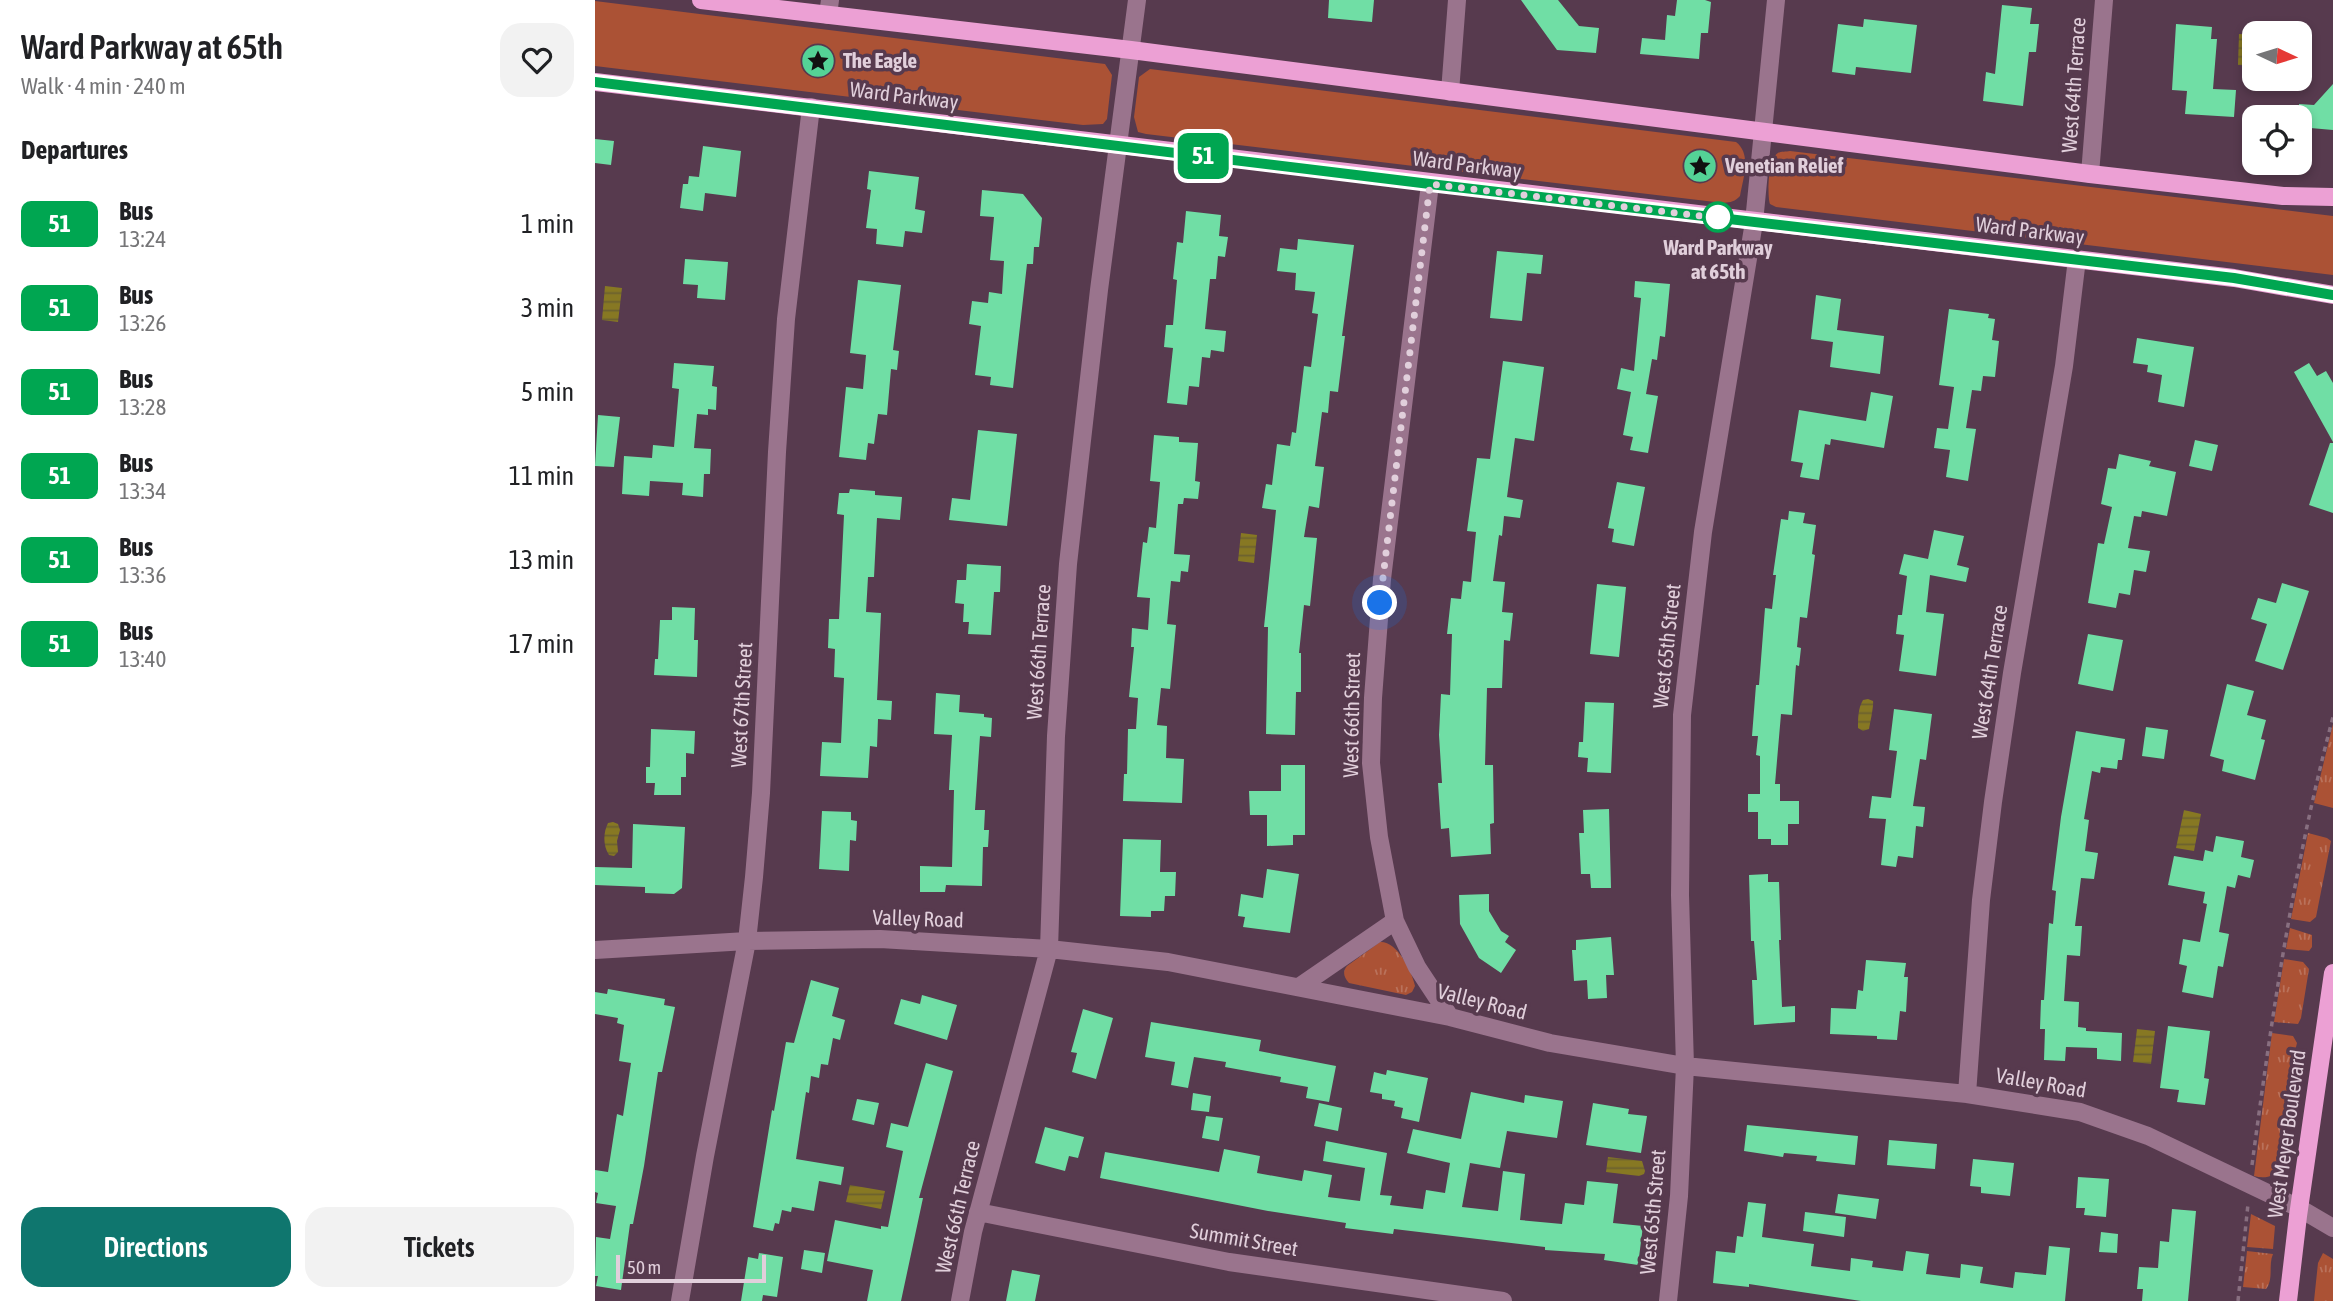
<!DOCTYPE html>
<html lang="en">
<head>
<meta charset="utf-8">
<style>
  body { margin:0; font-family:"Asap Condensed",sans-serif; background:#f2f2f2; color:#202124; height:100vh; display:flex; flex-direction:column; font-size:26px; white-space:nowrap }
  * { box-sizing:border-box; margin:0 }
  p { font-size:23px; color:#757577 }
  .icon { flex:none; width:38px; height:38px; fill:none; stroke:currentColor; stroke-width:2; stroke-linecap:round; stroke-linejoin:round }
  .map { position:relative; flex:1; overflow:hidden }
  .sheet { display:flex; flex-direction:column; background:#fff; width:595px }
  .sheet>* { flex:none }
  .badge { padding:0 14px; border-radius:10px; font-size:24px; line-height:46px }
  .needle { width:46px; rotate:94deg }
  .fabs { position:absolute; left:1647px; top:21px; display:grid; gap:14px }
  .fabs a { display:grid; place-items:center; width:70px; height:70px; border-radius:14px; background:#fff; box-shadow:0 4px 10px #0003; font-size:35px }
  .scale { position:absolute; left:21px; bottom:18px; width:150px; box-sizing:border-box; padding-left:7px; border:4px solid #e1cfdb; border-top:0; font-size:19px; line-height:24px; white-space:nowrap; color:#e1cfdb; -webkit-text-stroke:5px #573a4e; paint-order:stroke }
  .you { position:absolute; width:35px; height:35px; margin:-18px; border:5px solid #fff; border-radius:50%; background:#1a73e8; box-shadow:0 0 0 10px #1a73e833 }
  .map>.badge { position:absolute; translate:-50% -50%; box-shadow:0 0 0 4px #fff }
  h2 { padding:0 21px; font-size:26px; line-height:63px }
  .round { display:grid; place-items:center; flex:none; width:74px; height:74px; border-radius:21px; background:#f2f2f2 }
  .head { display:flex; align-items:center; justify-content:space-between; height:119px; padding:0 21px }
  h1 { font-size:33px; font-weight:600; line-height:52px }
  .primary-button { display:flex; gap:14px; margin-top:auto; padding:14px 21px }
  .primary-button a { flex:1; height:80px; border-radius:21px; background:#0f766e; color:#fff; font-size:28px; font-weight:600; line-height:80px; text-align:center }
  .primary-button a+a { background:#f2f2f2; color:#202124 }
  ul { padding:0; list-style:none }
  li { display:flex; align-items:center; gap:21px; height:84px; padding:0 21px }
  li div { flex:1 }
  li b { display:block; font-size:26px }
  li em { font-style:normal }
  li .badge { min-width:77px; font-weight:700; text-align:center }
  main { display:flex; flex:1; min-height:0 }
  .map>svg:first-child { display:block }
  .grass { fill:url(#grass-tufts) }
  .green { fill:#ab5235 }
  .water { fill:url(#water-rules) }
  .building { fill:#70dea5 }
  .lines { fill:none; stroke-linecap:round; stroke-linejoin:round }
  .path { stroke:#886f80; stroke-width:3.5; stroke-dasharray:5 5; stroke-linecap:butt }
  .minor { stroke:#9a748d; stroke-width:18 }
  .major { stroke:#eca0d4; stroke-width:18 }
  .line-casing { stroke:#fff; stroke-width:16 }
  .line { stroke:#00a651; stroke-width:10 }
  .walk { stroke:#e1cfdb; stroke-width:7; stroke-dasharray:0 12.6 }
  .stop-dot { fill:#fff; stroke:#00a651; stroke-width:3.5 }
  .labels { text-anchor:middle; stroke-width:7; stroke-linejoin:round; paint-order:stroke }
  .poi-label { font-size:21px; font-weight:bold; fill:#e1cfdb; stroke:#573a4e; text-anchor:start }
  .street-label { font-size:21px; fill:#e1cfdb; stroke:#573a4e }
  .stop-label { font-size:21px; font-weight:bold; fill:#e1cfdb; stroke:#573a4e }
</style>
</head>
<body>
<main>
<section class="sheet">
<div class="head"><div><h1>Ward Parkway at 65th</h1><p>Walk · 4 min · 240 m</p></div><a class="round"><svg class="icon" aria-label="heart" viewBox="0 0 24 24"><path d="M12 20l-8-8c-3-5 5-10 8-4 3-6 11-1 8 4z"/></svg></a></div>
<h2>Departures</h2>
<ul>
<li><span class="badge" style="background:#00a651;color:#fff">51</span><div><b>Bus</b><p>13:24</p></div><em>1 min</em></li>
<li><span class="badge" style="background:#00a651;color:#fff">51</span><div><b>Bus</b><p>13:26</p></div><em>3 min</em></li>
<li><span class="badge" style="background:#00a651;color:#fff">51</span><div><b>Bus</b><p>13:28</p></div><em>5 min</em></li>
<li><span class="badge" style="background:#00a651;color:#fff">51</span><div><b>Bus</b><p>13:34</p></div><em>11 min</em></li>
<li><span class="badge" style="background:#00a651;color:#fff">51</span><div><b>Bus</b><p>13:36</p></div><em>13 min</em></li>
<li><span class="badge" style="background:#00a651;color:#fff">51</span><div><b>Bus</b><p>13:40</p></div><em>17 min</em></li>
</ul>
<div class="primary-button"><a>Directions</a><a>Tickets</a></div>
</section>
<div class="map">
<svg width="1738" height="1301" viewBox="0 0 1738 1301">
  <defs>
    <pattern id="grass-tufts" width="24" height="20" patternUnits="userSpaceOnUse" patternTransform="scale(1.75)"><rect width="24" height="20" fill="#ab5235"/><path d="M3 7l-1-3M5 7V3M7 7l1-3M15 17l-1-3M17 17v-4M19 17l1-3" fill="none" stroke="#ba725b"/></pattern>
    <pattern id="water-rules" width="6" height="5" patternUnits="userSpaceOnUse" patternTransform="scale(1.75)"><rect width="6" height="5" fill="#877823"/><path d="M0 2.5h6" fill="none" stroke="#6c612f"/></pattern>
  </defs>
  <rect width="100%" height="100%" fill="#573a4e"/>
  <path class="grass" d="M1738 724V808L1719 803Z
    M1713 833 1732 838 1736 841 1721 917 1715 922 1696 919Z
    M1695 928 1717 935V947L1714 951 1691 949Z
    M785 942C802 941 817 971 820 986L817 992 811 995 754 983C749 977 747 972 752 966Z
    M1689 959 1708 962 1714 969 1706 1018 1703 1024 1679 1022Z
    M1677 1033 1698 1036 1702 1043 1696 1067 1698 1071 1686 1168C1679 1177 1670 1179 1659 1176Z
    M1656 1214 1680 1226 1678 1249 1652 1247Z
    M1652 1251 1678 1254C1673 1265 1679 1279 1671 1289L1648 1287Z
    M1728 1253 1738 1259V1301H1719L1723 1263Z"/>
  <path class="green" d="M0 1 510 64 517 75 512 119 508 124 488 125 0 66Z
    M555 69 1141 142C1157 154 1148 179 1145 196 1138 204 1130 203 1120 202L551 134 543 132 539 117 544 77Z
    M1195 151 1738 216V275L1181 207 1175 204C1172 195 1173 158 1183 153 1186 151 1191 152 1195 151Z"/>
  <path class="water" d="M1644 34 1659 35 1658 66 1643 65Z
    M10 286 27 288 23 322 7 320Z
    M646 533 662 535 659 563 643 561Z
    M1273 699 1278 701C1279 705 1275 724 1274 729L1268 731 1263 728C1263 719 1263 708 1268 700Z
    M1589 810 1606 814 1599 851 1581 848Z
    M18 822 23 824 25 830 22 841 23 852 19 856 14 855C8 846 8 833 13 823Z
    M1542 1029 1560 1031 1556 1064 1538 1062Z
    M1013 1157 1047 1161 1050 1171 1049 1174 1044 1176 1011 1172Z
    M255 1185 290 1191 286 1209 251 1202Z"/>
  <path class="building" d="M734 0H779L777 22 733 18Z
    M926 0H963L984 26 1004 28 1001 53 962 50Z
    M1082 0H1110L1116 2 1113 33H1106L1104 59 1045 54 1047 38 1070 40 1072 15 1080 16Z
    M1407 5 1437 8 1435 24H1444L1441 52H1434L1428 106 1388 101 1391 72 1400 74Z
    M1269 19 1322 25 1316 73 1261 67 1260 75 1237 72 1243 24 1268 27Z
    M1581 24 1617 27 1616 39H1622L1618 89 1641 90 1639 117 1590 114 1592 91 1577 90Z
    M1738 84V130L1704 127V104L1719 105Z
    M0 139 19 141 16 165 0 163Z
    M108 146 146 151 141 197 110 193 108 211 85 208 88 184H93L94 176 104 177Z
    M274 171 324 177 320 209 330 211 327 233 310 231 308 247 281 244 282 229 271 228 276 190 272 189Z
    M387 190 428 194 447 218 444 247H439L438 264H432L418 388 395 385 396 377 380 375 386 326 374 324 377 301 393 303 394 292 407 294 409 261 395 260 399 217 385 216Z
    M591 211 626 215 624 236 633 237 630 257 623 256 621 279H615L610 329 631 331 629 352 616 350 615 358 607 357 604 387 594 386 592 405 572 403 578 348 569 347 571 325H578L582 280 578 279 582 242 588 243Z
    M703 239 759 245 747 336H750L743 392 735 391 733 413 727 412 720 466 729 467 724 508 714 506 709 537 722 538 715 606 709 605 704 653H706V692H701L700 735 671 734 673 627H669L681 510 667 508 671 484 677 485 682 444 695 446 697 432 701 433 709 366 716 367 723 314 717 313 720 292 700 290 701 273 682 271 685 248 702 250Z
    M902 251 948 255 946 274 932 273 927 321 895 318Z
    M90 259 133 262 130 300 102 298 103 285 88 284Z
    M263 280 306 285 298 350 304 351 302 370 296 369 292 415 283 414 279 444 273 443 271 460 244 457 251 387 268 389 271 355 255 353Z
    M1040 281 1075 284 1070 337 1065 336 1062 360 1057 359 1051 394 1063 396 1053 453 1035 450 1038 437 1028 435 1036 392 1022 389 1026 368 1039 371 1046 298 1039 297Z
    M1221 295 1246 299 1242 330 1289 336 1285 374 1235 367 1238 342 1216 339Z
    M1354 309 1394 314 1393 318 1400 319 1397 340 1404 341 1400 377 1388 376 1386 391 1377 390 1371 428 1381 429 1373 481 1351 477 1355 450 1339 448 1342 428 1353 429 1359 387 1344 385Z
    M1542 338 1599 347 1589 407 1563 402 1567 375 1552 372 1553 365 1538 363Z
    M908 361 949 367 939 441 920 438 912 497 928 500 925 518 909 516 907 536 904 535 898 581 910 582 907 612 918 613 915 641 909 640 907 688H892L890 765H898L899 823 895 824 896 854 856 857 854 828 846 829 843 783H847L844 735 846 694 855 695 857 634H852L856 598 866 599 868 581 876 582 881 532 872 531 882 458 895 459Z
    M79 363 119 366 117 386 122 387 121 410 113 409V415L102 414 99 448 116 449 115 474H109L108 497 87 495 88 483 55 481 54 496 27 494 29 456 57 458 58 445 79 447 84 389 77 388Z
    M1714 363 1722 376 1731 371 1738 383V442L1699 372Z
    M1276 392 1298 396 1289 448 1236 439 1235 445 1230 444 1224 480 1205 477 1208 463 1196 461 1204 410 1271 421Z
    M3 415 25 417 19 467 0 466Z
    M383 430 422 434 412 526 354 520 357 498 375 500Z
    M559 435 584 437V442L603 443 600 481 605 482 603 499 589 498 588 504H583L579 554 595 555 593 572 586 571 585 582 576 581 572 624 581 625 575 689 566 688 562 725 572 726 571 758 589 759 587 803 528 801 529 774H532L533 729H541L543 698 534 697 539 647H536L537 628 553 630 555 598 542 597 548 542 552 543 554 527 561 528 565 482 555 481Z
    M1600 440 1623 445 1617 471 1594 466Z
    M1735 443H1738V513L1714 505Z
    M1524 454 1556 461 1554 466 1581 472 1572 516 1547 511 1546 517 1539 516 1533 548 1555 551 1551 572 1539 570 1535 595 1524 593 1521 608 1493 603 1503 543 1509 544 1517 507 1506 504 1513 468 1521 469Z
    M1022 482 1050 487 1039 546 1017 542 1019 529 1013 528Z
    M255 489 280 491V495L307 497 305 520 282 518 279 577H273L271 612 286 613 282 700 297 701 296 720 283 719 282 747 275 746 273 778 225 776 227 742 246 743 249 678 239 677 240 649 233 648 234 619H244L249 515 242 514 244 493H254Z
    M1194 511 1210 513 1208 523 1221 525 1217 554 1220 555 1212 618 1205 617 1202 647 1206 648 1204 666 1201 665 1197 715 1186 714 1180 784H1185V801H1204V824H1193V845H1176V839H1163V812H1153V794H1165V756L1161 755 1163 736H1157L1161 685H1164L1170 608 1177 609 1181 575H1178L1186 519 1193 520Z
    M1339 530 1369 536 1362 565 1374 568 1371 582 1335 575 1331 612 1349 614 1341 676 1304 671 1309 635 1301 634 1303 615H1307L1312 576 1304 574 1309 554 1333 559Z
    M372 564 406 566 405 592H399L396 635 373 634 374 622H368L369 604 360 603 362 580H371Z
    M1687 583 1714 591 1688 670 1660 661 1672 624 1656 619 1663 598 1681 603Z
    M1002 584 1031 587 1024 657 995 654Z
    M77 607 100 608 99 640H103L102 677 59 675 60 659H63L65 620H77Z
    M1493 634 1528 640 1518 691 1483 684Z
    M1632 684 1659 691 1652 715 1671 720 1666 739 1670 740 1660 780 1627 771 1629 760 1615 756Z
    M341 693 365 695 364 712 389 714V717L397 718 396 737 385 736 380 810H390L389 830H394L393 847H388L387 886 351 885 350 892H325V866L357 867 359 790H354L357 735 339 734Z
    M990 702 1019 703 1016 773 992 772 993 758 983 757 984 742H988Z
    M1299 709 1337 714 1331 760 1325 759 1318 806 1330 807 1328 827 1321 826 1318 858 1303 856 1301 867 1286 865 1291 819 1274 818 1277 796 1296 798 1302 751 1294 750Z
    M1551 727 1573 730 1569 759 1547 756Z
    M56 729 100 731 99 754 91 753V777H86V795H59L60 783H51V767H55Z
    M1481 731 1530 739 1527 760H1523L1522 769 1506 767 1505 773 1497 771 1489 819 1494 820 1490 851 1503 853 1499 879 1486 878 1480 926H1487L1485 956 1472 955 1469 1001 1484 1002 1483 1027 1491 1028V1031L1527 1033 1526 1061 1502 1059V1048L1471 1047 1470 1061 1449 1060 1450 1029H1445L1446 1000H1449L1454 923 1458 924 1461 891 1457 890 1466 817Z
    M686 765H710V835H698V845L672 846V815H655L654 791H686Z
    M1014 809 1016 888H996L995 874H986L984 833H989L988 810Z
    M227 811 256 812V820L262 821 261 841 255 840 254 871 224 869Z
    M38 824 90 827 87 888 79 894 50 893V887L0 885V867L37 868Z
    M1621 836 1649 841 1646 857 1659 860 1655 878 1643 875 1640 888 1632 886 1624 932 1634 934 1628 967 1623 966 1618 998 1587 992 1592 966 1584 964 1588 939 1605 942 1612 904 1608 903 1610 892 1573 885 1579 856 1608 861 1610 850 1618 852Z
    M528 839 566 840 565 872H581L580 896H570L569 911H556V917L525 916Z
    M672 869 704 874 695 933 648 927 650 917 643 916 646 894 668 898Z
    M1173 874V882H1184L1186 940H1184L1187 1007 1200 1006V1022L1159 1025 1157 980H1162L1159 941H1156L1154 875Z
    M894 894V911L906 931 914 936 910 942 921 950 906 973 884 958 865 924 864 895Z
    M1016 937 1019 975H1011L1012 998 993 999 992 980 979 981 977 950H981V940Z
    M1271 960 1311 963 1309 977H1313L1311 1012 1305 1011 1302 1040 1282 1039V1036L1235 1034 1236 1008 1261 1009 1263 990 1268 991Z
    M216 980 244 988 237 1016 250 1020 245 1040 238 1038 233 1065 226 1064 224 1078 216 1076 214 1093 211 1092 201 1159 249 1167 246 1185 224 1181 219 1211 197 1207 196 1212 187 1210 184 1224 180 1223 178 1231 158 1227 177 1110 179 1111 191 1042 199 1043Z
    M13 989 70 999 69 1005 80 1007 67 1072H63L49 1166 38 1224H35L26 1290 1 1286 3 1276H0L1 1237 15 1239 21 1206 1 1203 3 1193 0 1192V1170L13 1172 22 1114 28 1116 36 1063 24 1061 29 1025 22 1023 23 1018 0 1014V992L12 994Z
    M327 995 362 1005 352 1040 299 1024 306 999 325 1004Z
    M488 1009 518 1018 501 1079 477 1072 482 1053 476 1052Z
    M556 1022 666 1040 664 1051 741 1066 734 1102 711 1098 713 1087 685 1082 686 1077 630 1067 631 1062 599 1057 593 1088 576 1085 580 1062 550 1057Z
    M1573 1026 1615 1031 1609 1078 1614 1079 1610 1105 1582 1102 1584 1090 1565 1088Z
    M331 1063 358 1071 324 1198H328L306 1301H272L278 1270 232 1261 240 1220 286 1229V1226L293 1227 308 1151 291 1147 296 1123 313 1127Z
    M792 1070 833 1078 824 1122 806 1118 808 1108 799 1106 800 1101 787 1099V1094L775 1092 779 1072 791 1075Z
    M876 1092 929 1103 930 1095 968 1101 962 1138 912 1131 905 1168 875 1163 867 1207 903 1211 908 1171 930 1174 925 1220 967 1224 970 1203 989 1205 992 1181 1023 1184 1018 1223 1048 1226 1043 1265 1009 1260 1010 1254 950 1250V1247L799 1229 798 1234 750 1228 751 1223 673 1211 505 1178 510 1152 624 1172 629 1149 665 1156 662 1173 707 1181 709 1170 737 1175 733 1197 765 1201 770 1168 728 1161 731 1141 792 1153 785 1195 797 1196 795 1205 828 1209 831 1190 850 1193 855 1163 812 1153 818 1129 866 1139Z
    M598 1093 616 1096 614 1112 596 1110Z
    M262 1099 284 1103 279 1125 257 1120Z
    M724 1103 747 1108 743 1131 719 1126Z
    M998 1103 1034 1109 1033 1114 1052 1116 1046 1153 991 1145Z
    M611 1116 628 1118 624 1141 607 1138Z
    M1152 1125 1263 1136 1260 1165 1221 1161 1222 1156 1189 1153 1188 1157 1149 1151Z
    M450 1127 489 1137 483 1158 474 1156 470 1171 440 1163Z
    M1294 1140 1342 1144 1340 1169 1292 1165Z
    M1378 1159 1419 1163 1415 1196 1386 1193V1187L1375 1186Z
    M1483 1177 1514 1179 1511 1217 1489 1215 1490 1208H1481Z
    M1243 1194 1284 1199 1281 1219 1240 1213Z
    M1153 1202 1171 1204 1167 1237 1219 1244 1216 1266 1255 1271 1256 1258 1278 1261 1277 1267 1308 1271 1311 1251 1334 1254 1331 1274 1365 1278 1366 1264 1388 1267 1385 1283 1418 1288 1420 1272 1451 1275 1454 1246 1475 1248 1470 1301H1266L1154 1284V1287L1118 1283 1121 1251 1140 1253 1142 1236 1148 1237Z
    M1577 1209 1601 1211 1593 1301H1547L1548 1289H1542L1544 1267 1563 1268 1565 1241 1574 1242Z
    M1210 1212 1251 1217 1249 1237 1208 1231Z
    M1506 1232 1523 1234 1522 1253 1504 1252Z
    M209 1250 230 1253 227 1273 206 1269Z
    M164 1253 188 1257 182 1297 168 1295 167 1301H146L153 1257 163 1259Z
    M417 1270 445 1275 440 1301H411Z"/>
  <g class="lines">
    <path class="path" d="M1657 1165C1677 1015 1699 864 1738 717
      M1643 1301 1653 1204"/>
    <path class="minor" d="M233 15 235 0
      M855 92 862 0
      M1495 174 1509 0
      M800 921 822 967 855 1017
      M0 950 152 941 285 939 454 949 573 962 855 1017 955 1043 1090 1066 1372 1094 1485 1112 1553 1136 1704 1208 1738 1228
      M704 987 800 921 784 837 776 763 778 698 787 579 835 184
      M1372 1094 1386 900 1398 802 1417 673 1469 366 1482 259
      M383 1212 634 1262 908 1301
      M85 1301 110 1156 152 941 159 877 166 793 182 452 191 319 216 107
      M365 1301 378 1232 454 949 461 736 473 564 504 290 542 0
      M1073 1301 1084 1196 1090 1066 1085 895 1087 715 1108 532 1159 222 1181 0"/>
    <path class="major" d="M106 0 536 50 1495 174 1688 196 1738 197
      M0 82 1639 278 1738 295
      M1693 1301 1703 1216 1738 973"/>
  </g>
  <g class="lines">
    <g class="line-casing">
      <path id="line" d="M0 82 835 184 1639 278 1738 295"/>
    </g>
    <use href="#line" class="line"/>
    <path class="walk" d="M785 603 835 184 1132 219 1123 217"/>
  </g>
  <defs>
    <g id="sight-disc" transform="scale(1.75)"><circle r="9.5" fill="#54d396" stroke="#573a4e"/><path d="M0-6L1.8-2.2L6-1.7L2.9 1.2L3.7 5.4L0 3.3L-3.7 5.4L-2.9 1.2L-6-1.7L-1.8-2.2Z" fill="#111"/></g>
  </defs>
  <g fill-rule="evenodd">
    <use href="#sight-disc" x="223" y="61"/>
    <use href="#sight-disc" x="1105" y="166"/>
  </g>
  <circle class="stop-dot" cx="1123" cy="217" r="14"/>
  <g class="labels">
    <g class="poi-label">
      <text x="248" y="68">The Eagle</text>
      <text x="1130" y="173">Venetian Relief</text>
    </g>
    <g class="street-label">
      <text transform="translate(1479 85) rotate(-86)" y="7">West 64th Terrace</text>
      <text transform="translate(309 96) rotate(7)" y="7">Ward Parkway</text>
      <text transform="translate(872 165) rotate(7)" y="7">Ward Parkway</text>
      <text transform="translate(1435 231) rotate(7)" y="7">Ward Parkway</text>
      <text transform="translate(1072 646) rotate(-84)" y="7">West 65th Street</text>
      <text transform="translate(444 652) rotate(-86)" y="7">West 66th Terrace</text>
      <text transform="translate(1395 672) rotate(-81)" y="7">West 64th Terrace</text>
      <text transform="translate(147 705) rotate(-87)" y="7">West 67th Street</text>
      <text transform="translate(757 715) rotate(-89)" y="7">West 66th Street</text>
      <text transform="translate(323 919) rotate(2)" y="7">Valley Road</text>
      <text transform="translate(887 1002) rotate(14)" y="7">Valley Road</text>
      <text transform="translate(1446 1083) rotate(10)" y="7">Valley Road</text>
      <text transform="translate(1692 1134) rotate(-82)" y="7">West Meyer Boulevard</text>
      <text transform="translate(363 1207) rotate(-77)" y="7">West 66th Terrace</text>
      <text transform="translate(1058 1212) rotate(-85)" y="7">West 65th Street</text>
      <text transform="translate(649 1240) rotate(10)" y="7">Summit Street</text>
    </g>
    <g class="stop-label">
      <text x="1123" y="255">Ward Parkway<tspan x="1123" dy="24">at 65th</tspan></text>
    </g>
  </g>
</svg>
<div class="fabs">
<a><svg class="needle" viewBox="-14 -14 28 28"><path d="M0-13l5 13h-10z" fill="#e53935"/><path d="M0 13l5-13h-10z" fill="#757577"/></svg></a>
<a><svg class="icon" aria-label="locate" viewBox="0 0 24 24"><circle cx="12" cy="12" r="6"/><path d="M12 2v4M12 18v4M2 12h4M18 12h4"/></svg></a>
</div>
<div class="scale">50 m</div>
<div class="you" style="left:785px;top:603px"></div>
<b class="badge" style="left:608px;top:156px;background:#00a651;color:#fff">51</b>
</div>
</main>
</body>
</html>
